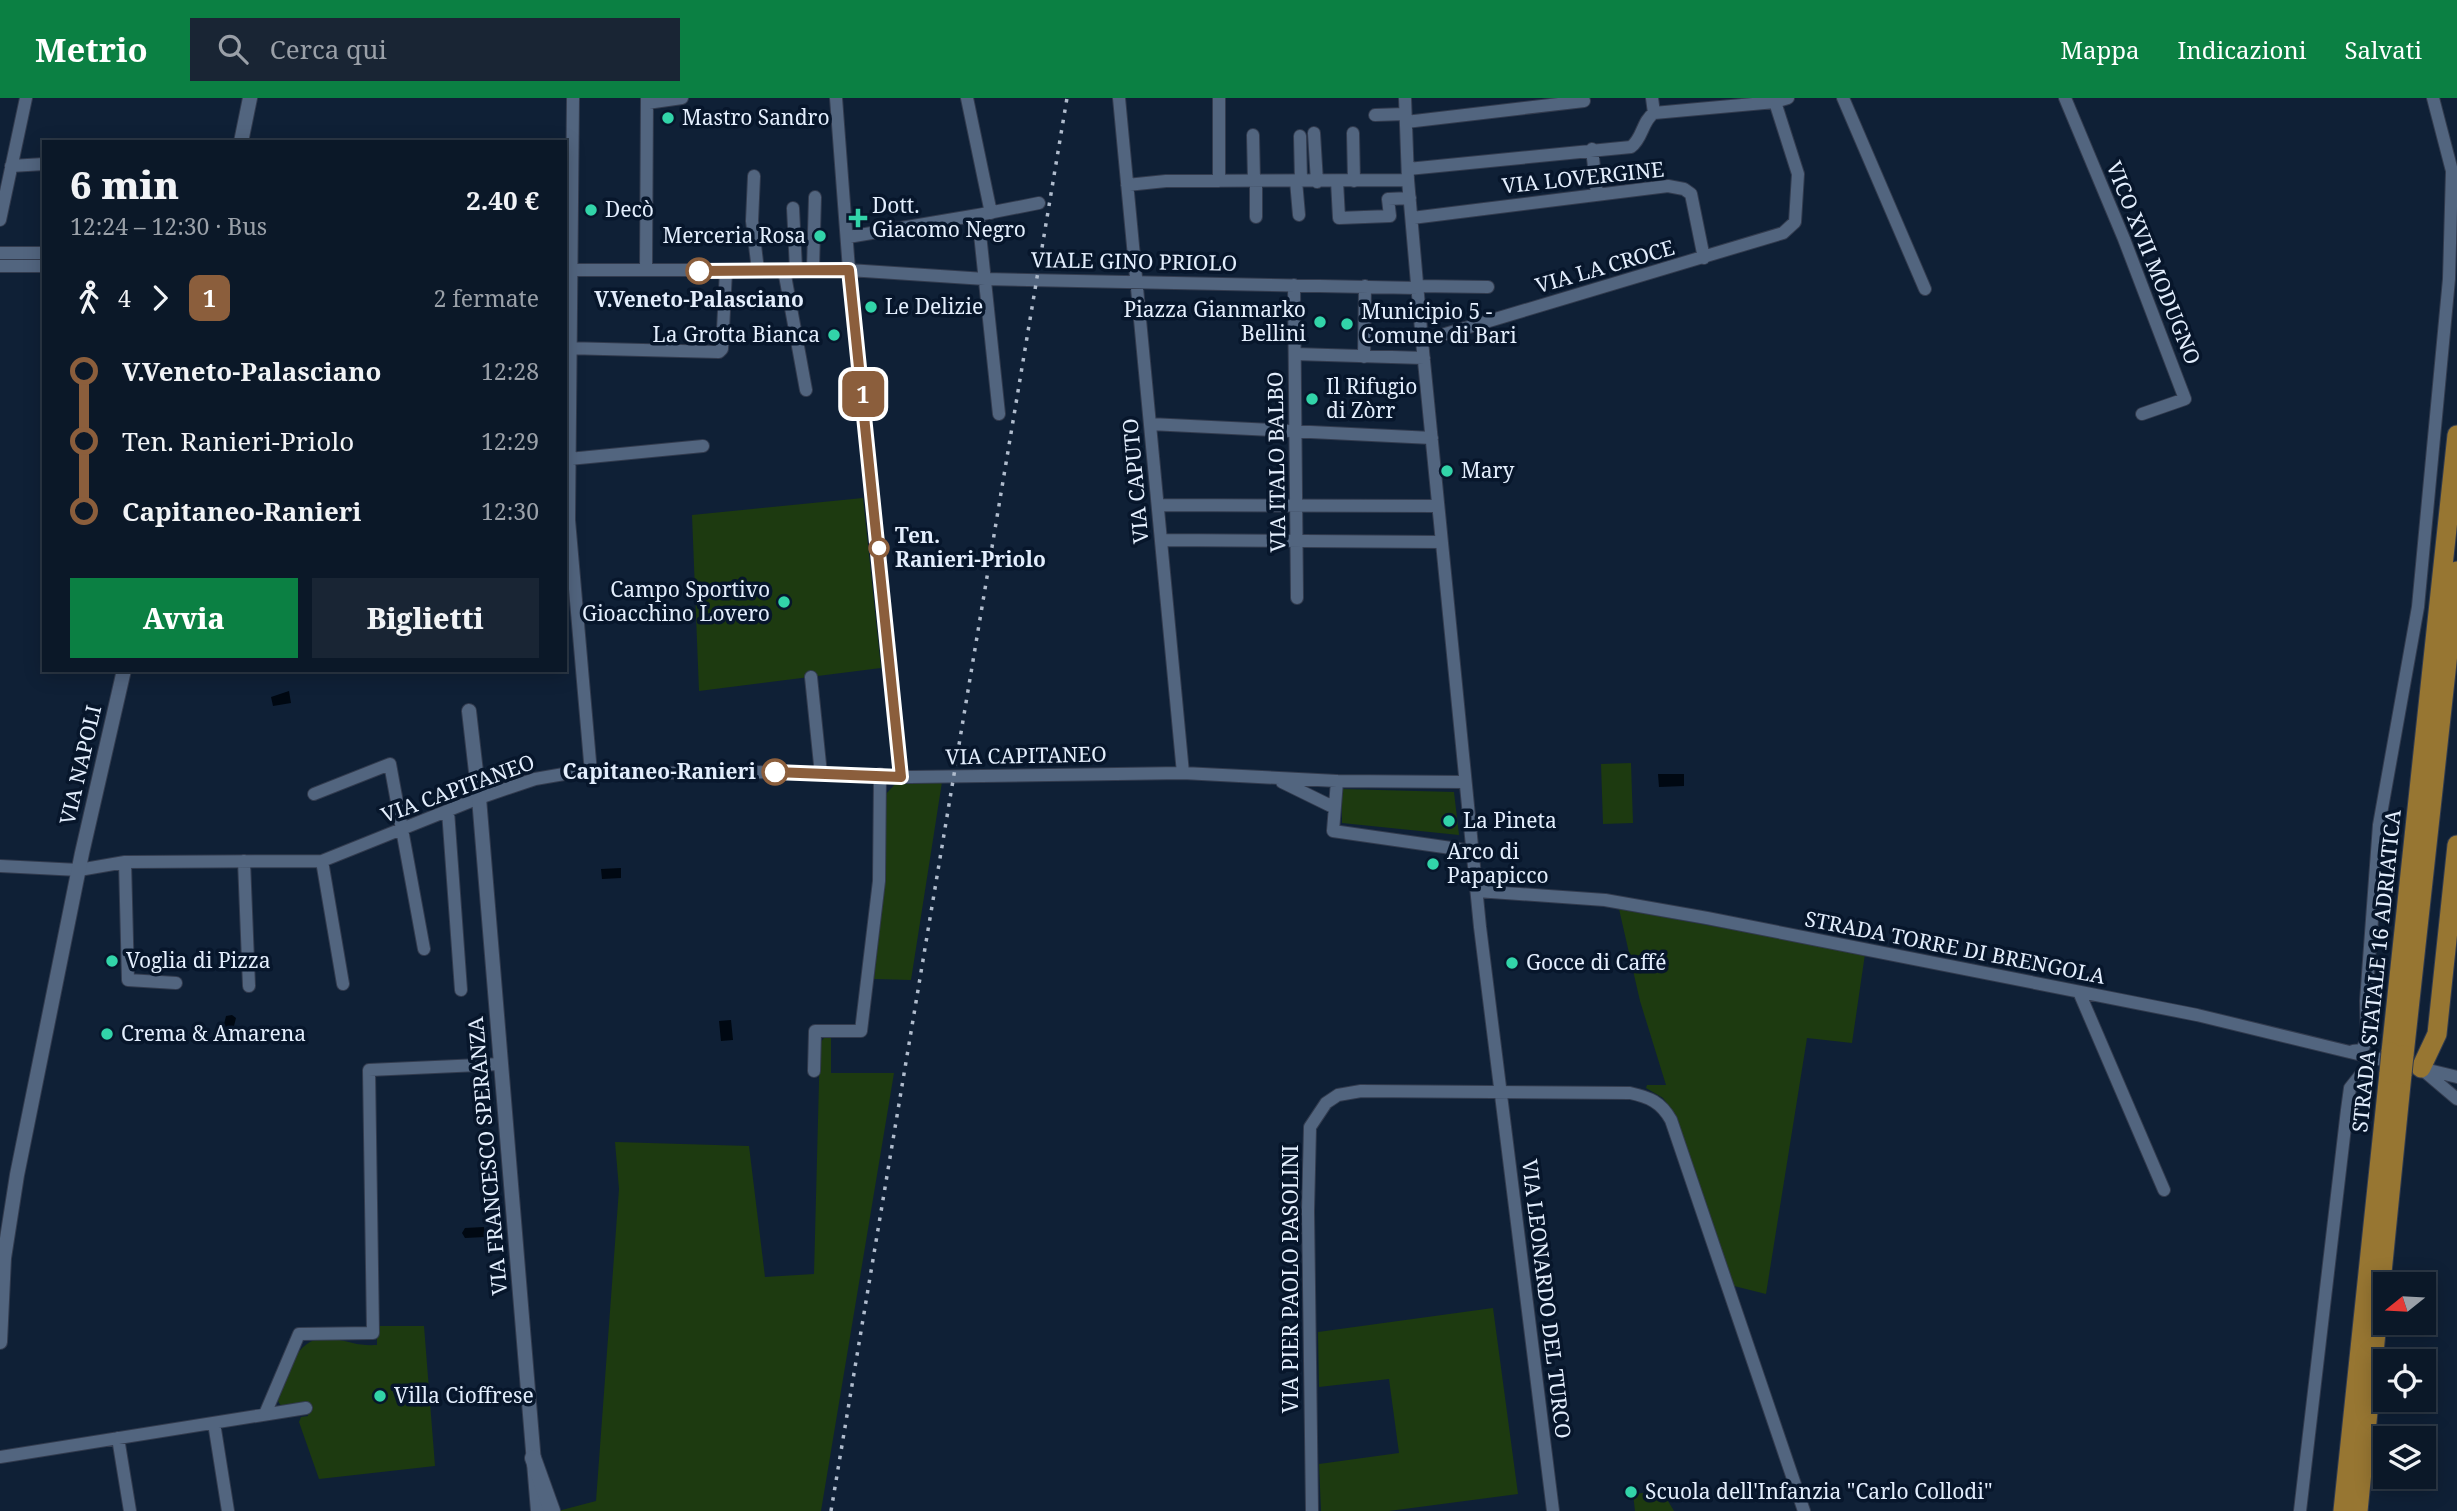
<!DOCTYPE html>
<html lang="it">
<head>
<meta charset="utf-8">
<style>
  body { margin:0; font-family:"Noto Serif",serif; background:#192534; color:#f1f3f6; height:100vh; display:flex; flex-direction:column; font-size:26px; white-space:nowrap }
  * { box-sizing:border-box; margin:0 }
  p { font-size:23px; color:#9aa0a8 }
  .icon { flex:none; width:38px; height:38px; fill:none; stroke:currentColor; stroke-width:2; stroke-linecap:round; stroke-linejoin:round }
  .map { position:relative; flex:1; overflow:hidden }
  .drawer { position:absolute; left:42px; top:42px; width:525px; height:532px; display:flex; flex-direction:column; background:#0b1828; border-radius:0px; box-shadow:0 4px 18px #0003,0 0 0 2px #2b3745 }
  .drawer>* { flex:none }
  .badge { padding:0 14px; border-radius:10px; font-size:24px; line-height:46px }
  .needle { width:46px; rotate:252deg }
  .fabs { position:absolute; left:2373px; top:1174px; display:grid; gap:14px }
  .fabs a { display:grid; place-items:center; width:63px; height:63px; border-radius:0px; background:#0b1828; box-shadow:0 4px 18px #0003,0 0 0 2px #2b3745; font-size:35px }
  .map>.badge { position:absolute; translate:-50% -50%; box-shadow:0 0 0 4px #fff }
  .legs { display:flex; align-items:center; gap:10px; height:77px; padding:0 28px; font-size:23px }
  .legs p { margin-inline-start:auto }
  .overview { display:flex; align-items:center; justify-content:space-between; height:119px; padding:0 28px }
  h1 { font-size:38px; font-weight:800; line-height:52px }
  .action { display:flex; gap:14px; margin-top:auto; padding:14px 28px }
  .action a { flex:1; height:80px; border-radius:0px; background:#0b8043; color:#fff; font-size:28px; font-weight:800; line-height:80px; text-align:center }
  .action a+a { background:#192534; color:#f1f3f6 }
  ul { padding:0 28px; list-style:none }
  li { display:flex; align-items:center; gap:24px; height:70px; font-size:26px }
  li i { display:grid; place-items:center; width:10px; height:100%; margin:0 9px; background:currentColor }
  li i::after { content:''; width:18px; height:18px; margin:-9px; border:5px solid; border-radius:50%; background:#0b1828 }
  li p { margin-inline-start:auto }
  li:first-child i { background:linear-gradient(#0000 50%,currentColor 0) }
  li:last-child i { background:linear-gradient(currentColor 50%,#0000 0) }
  header { display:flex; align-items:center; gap:42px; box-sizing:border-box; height:98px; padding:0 35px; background:#0b8043; color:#fff }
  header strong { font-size:33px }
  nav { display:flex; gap:38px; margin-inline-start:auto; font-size:24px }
  .search { width:490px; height:63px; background:#192534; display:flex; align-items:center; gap:18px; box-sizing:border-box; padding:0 24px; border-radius:0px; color:#9aa0a8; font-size:26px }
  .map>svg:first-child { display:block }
  .green { fill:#1d3a10 }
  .water { fill:#000812 }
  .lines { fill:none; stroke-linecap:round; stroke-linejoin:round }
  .minor-casing { stroke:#323b4e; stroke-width:14 }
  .tertiary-casing { stroke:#323b4e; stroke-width:16 }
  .secondary-casing { stroke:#323b4e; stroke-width:18 }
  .trunk-casing { stroke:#323b4e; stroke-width:21 }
  .minor { stroke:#52657f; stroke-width:12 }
  .tertiary { stroke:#52657f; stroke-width:14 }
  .secondary { stroke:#52657f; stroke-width:16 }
  .trunk { stroke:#977632; stroke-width:19 }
  .rail { stroke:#b0bccd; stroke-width:3.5; stroke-dasharray:3.5 7; stroke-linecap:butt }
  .trunk-bridge-casing { stroke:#323b4e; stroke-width:21; stroke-linecap:butt }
  .trunk-bridge { stroke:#977632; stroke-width:19 }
  .line-1-casing { stroke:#fff; stroke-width:16 }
  .line-1 { stroke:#8b5e3c; stroke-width:10 }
  .poi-dot { fill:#32d4a9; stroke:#07162b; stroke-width:2.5 }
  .stop-1-dot { fill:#fff; stroke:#8b5e3c; stroke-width:3.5 }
  .labels { text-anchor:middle; stroke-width:7; stroke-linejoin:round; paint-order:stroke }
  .poi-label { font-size:21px; fill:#e3eefd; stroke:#07162b; text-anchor:start }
  .street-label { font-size:21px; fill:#e3eefd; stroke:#07162b }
  .stop-label { font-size:21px; font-weight:bold; fill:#e3eefd; stroke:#07162b }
</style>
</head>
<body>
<header>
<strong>Metrio</strong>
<div class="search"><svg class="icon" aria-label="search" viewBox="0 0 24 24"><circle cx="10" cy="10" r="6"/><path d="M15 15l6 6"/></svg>Cerca qui</div>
<nav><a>Mappa</a><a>Indicazioni</a><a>Salvati</a></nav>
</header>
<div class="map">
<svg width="2457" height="1413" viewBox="0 0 2457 1413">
  <rect width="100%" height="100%" fill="#0f2036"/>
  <path class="green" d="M863 400 881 570 699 593 692 417Z
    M1631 665 1633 725 1603 726 1601 666Z
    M897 684H942L911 882 874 881 885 779V697Z
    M1342 691 1454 694 1459 737 1342 725Z
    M1619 811 1865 856 1852 945 1807 940 1766 1196 1734 1188 1676 1018 1663 1000 1646 990 1647 987H1666L1640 903Z
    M824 940H831V975H894L821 1413H558L596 1403 619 1091 615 1044 749 1048 765 1179 814 1176 820 945Z
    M1493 1210 1518 1396 1389 1413H1321L1319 1366 1399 1355 1389 1281 1319 1289 1318 1234Z
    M377 1228H424L435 1368 319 1381 299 1324 301 1319 308 1318 306 1305 281 1308 278 1303C289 1275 295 1234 334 1241 352 1244 357 1248 377 1247Z
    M1662 1393 1674 1413H1635L1633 1396Z"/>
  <path class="water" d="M289 593 291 605 273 608 271 599Z
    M1658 676H1684V688L1659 689Z
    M621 770V780L602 781 601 771Z
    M232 917 236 920 231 940 221 938 226 918Z
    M731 922 733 942 721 943 719 923Z
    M484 1129 485 1139 465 1140 462 1135 465 1130Z"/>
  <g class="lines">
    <g class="minor-casing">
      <path id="minor" d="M573 0 569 422 591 675
        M836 0 849 172 901 679
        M967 0 991 115
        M1119 0 1183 675
        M1405 0 1408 82 1422 243 1480 829 1553 1413
        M1652 0 1654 15
        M1843 0 1925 191
        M2065 0 2124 141 2185 301 2142 316
        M647 5 682 0
        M1654 15 1775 4 1788 0
        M1375 17 1405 16
        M1406 24 1584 3
        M1314 35 1317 84
        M1353 35 1354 83
        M1253 37 1254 83
        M1300 38 1301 83
        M1592 51 1597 96
        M11 68 44 66
        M1408 71 1631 49C1643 40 1642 23 1654 15
        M754 78 752 123 758 172
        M1219 83V0
        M1296 83 1299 117
        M1337 83 1339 120 1390 118 1388 101 1410 100
        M1127 87 1166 83 1408 82
        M793 110 796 171
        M1256 119V83
        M1412 120 1668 88 1684 91 1691 96 1704 160
        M0 122 26 0
        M848 139 978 117
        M0 155H44
        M0 168H44
        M813 171 815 99
        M565 172H849L985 181 1418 190
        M646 172 647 0
        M784 172 806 292
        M1294 187 1297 500
        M1418 188 1488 189
        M1422 243 1783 135 1795 124 1798 76 1775 4
        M565 250 719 254 722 251 726 173
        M1295 256 1424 260
        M1364 259 1365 188
        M999 316 978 117 1039 105
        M1150 326 1432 340
        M569 361 703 348
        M1158 407 1438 408
        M1161 442 1442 444
        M811 579 821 676
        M1337 683 1333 733 1472 753
        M1282 684 1333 709
        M314 696 390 666 424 851
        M448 713 461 892
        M244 763 249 888
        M322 763 343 886
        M125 764 128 882 176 885
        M0 768 79 772 125 764 322 763 479 700 535 681 564 676 755 674 910 679 1183 675 1337 683 1465 684
        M1477 793 1605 802 1707 820 2197 917 2395 965
        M2079 894 2164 1092
        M2353 953 2362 952 2367 941 2366 903 2379 727 2418 509 2449 181 2452 73 2433 0
        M2416 969 2457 979
        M814 973 815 933H861L879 783 880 676
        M2424 973 2457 1001
        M265 1316 299 1236 373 1235 369 972 501 966
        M214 1325 228 1413
        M118 1340 130 1413
        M0 1359 306 1310
        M1312 1413 1308 1113 1310 1029 1326 1005 1338 997 1361 993 1630 995C1649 999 1661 1004 1671 1022L1804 1413
        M2300 1413 2347 1012 2350 990 2373 961"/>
    </g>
    <g class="tertiary-casing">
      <path id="tertiary" d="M241 44 250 0
        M469 613 479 700 538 1413
        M0 1244 4 1160 17 1077 82 755 124 572"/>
    </g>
    <g class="secondary-casing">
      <path id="secondary" d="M533 1360 552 1413"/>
    </g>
    <g class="trunk-casing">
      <path id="trunk" d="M2391 954 2457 337
        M2404 957 2457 473
        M2421 970 2437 936 2457 747
        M2343 1413 2389 975
        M2358 1413 2402 976"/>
    </g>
    <use href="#minor" class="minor"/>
    <use href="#tertiary" class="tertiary"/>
    <use href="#secondary" class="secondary"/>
    <use href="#trunk" class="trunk"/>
    <path class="rail" d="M831 1413 1067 0"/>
    <g class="trunk-bridge-casing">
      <path id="trunk-bridge" d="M2389 975 2391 954
        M2402 976 2404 957"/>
    </g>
    <use href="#trunk-bridge" class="trunk-bridge"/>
  </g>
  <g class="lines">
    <g class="line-1-casing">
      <path id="line-1" d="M699 173 849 172 901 679 775 674"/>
    </g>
    <use href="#line-1" class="line-1"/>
  </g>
  <g class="poi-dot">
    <circle cx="668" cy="20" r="7"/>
    <circle cx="591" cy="112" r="7"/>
    <path d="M854.5 109.5h7v7h7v7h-7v7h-7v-7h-7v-7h7z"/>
    <circle cx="820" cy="138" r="7"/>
    <circle cx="871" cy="209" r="7"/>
    <circle cx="1320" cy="224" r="7"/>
    <circle cx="1347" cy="226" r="7"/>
    <circle cx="834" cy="237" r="7"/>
    <circle cx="1312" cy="301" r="7"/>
    <circle cx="1447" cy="373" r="7"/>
    <circle cx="784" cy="504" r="7"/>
    <circle cx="1449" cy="723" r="7"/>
    <circle cx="1433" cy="766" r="7"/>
    <circle cx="112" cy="863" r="7"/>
    <circle cx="1512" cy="865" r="7"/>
    <circle cx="107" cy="936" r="7"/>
    <circle cx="380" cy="1298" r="7"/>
    <circle cx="1631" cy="1394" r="7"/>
  </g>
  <g class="stop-1-dot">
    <circle cx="699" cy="173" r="12"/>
    <circle cx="879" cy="450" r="9"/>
    <circle cx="775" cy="674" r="12"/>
  </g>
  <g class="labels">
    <g class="poi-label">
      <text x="682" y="27">Mastro Sandro</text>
      <text x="872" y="115">Dott.<tspan x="872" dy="24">Giacomo Negro</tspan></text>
      <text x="605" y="119">Decò</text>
      <text x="806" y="145" text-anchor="end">Merceria Rosa</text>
      <text x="885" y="216">Le Delizie</text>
      <text x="1306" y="219" text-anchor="end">Piazza Gianmarko<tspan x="1306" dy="24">Bellini</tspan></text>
      <text x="1361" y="221">Municipio 5 -<tspan x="1361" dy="24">Comune di Bari</tspan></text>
      <text x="820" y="244" text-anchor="end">La Grotta Bianca</text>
      <text x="1326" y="296">Il Rifugio<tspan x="1326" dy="24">di Zòrr</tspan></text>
      <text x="1461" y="380">Mary</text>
      <text x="770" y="499" text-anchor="end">Campo Sportivo<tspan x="770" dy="24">Gioacchino Lovero</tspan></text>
      <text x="1463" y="730">La Pineta</text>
      <text x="1447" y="761">Arco di<tspan x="1447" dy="24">Papapicco</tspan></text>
      <text x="126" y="870">Voglia di Pizza</text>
      <text x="1526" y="872">Gocce di Caffé</text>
      <text x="121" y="943">Crema &amp; Amarena</text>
      <text x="394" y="1305">Villa Cioffrese</text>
      <text x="1645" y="1401">Scuola dell'Infanzia "Carlo Collodi"</text>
    </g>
    <g class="street-label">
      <text transform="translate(1583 80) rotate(-6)" y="7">VIA LOVERGINE</text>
      <text transform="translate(1134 164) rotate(1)" y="7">VIALE GINO PRIOLO</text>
      <text transform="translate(2153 165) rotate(68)" y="7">VICO XVII MODUGNO</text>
      <text transform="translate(1605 169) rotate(-16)" y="7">VIA LA CROCE</text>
      <text transform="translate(1277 364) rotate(-91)" y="7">VIA ITALO BALBO</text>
      <text transform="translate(1136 383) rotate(-95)" y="7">VIA CAPUTO</text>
      <text transform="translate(1026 658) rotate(-1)" y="7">VIA CAPITANEO</text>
      <text transform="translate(81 667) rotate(-77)" y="7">VIA NAPOLI</text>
      <text transform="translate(458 691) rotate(-20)" y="7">VIA CAPITANEO</text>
      <text transform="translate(1955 850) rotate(11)" y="7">STRADA TORRE DI BRENGOLA</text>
      <text transform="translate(2377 873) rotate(-84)" y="7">STRADA STATALE 16 ADRIATICA</text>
      <text transform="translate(488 1058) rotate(-95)" y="7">VIA FRANCESCO SPERANZA</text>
      <text transform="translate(1291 1181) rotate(-90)" y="7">VIA PIER PAOLO PASOLINI</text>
      <text transform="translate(1546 1201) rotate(83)" y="7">VIA LEONARDO DEL TURCO</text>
    </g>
    <g class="stop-label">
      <text x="699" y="209">V.Veneto-Palasciano</text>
      <text x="895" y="445" text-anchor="start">Ten.<tspan x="895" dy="24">Ranieri-Priolo</tspan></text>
      <text x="756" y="681" text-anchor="end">Capitaneo-Ranieri</text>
    </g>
  </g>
</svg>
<div class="fabs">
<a><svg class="needle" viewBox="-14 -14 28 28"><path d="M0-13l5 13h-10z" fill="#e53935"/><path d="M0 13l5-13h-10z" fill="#9aa0a8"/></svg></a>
<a><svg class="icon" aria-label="locate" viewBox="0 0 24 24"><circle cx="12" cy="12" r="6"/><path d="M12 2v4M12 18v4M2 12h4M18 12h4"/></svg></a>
<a><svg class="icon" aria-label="layers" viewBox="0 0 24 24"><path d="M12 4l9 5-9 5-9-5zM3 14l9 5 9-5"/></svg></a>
</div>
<b class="badge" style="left:863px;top:296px;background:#8b5e3c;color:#fff">1</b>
<section class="drawer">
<div class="overview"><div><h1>6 min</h1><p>12:24 – 12:30 · Bus</p></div><b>2.40 €</b></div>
<div class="legs"><svg class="icon" aria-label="walk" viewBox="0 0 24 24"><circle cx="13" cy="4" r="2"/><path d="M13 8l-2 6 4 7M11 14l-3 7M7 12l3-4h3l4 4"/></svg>4<svg class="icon" aria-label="forward" viewBox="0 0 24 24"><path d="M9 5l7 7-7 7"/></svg><b class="badge" style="background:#8b5e3c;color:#fff">1</b><p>2 fermate</p></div>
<ul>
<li><i style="color:#8b5e3c"></i><b>V.Veneto-Palasciano</b><p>12:28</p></li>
<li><i style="color:#8b5e3c"></i><span>Ten. Ranieri-Priolo</span><p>12:29</p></li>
<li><i style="color:#8b5e3c"></i><b>Capitaneo-Ranieri</b><p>12:30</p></li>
</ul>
<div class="action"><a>Avvia</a><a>Biglietti</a></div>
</section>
</div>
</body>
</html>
